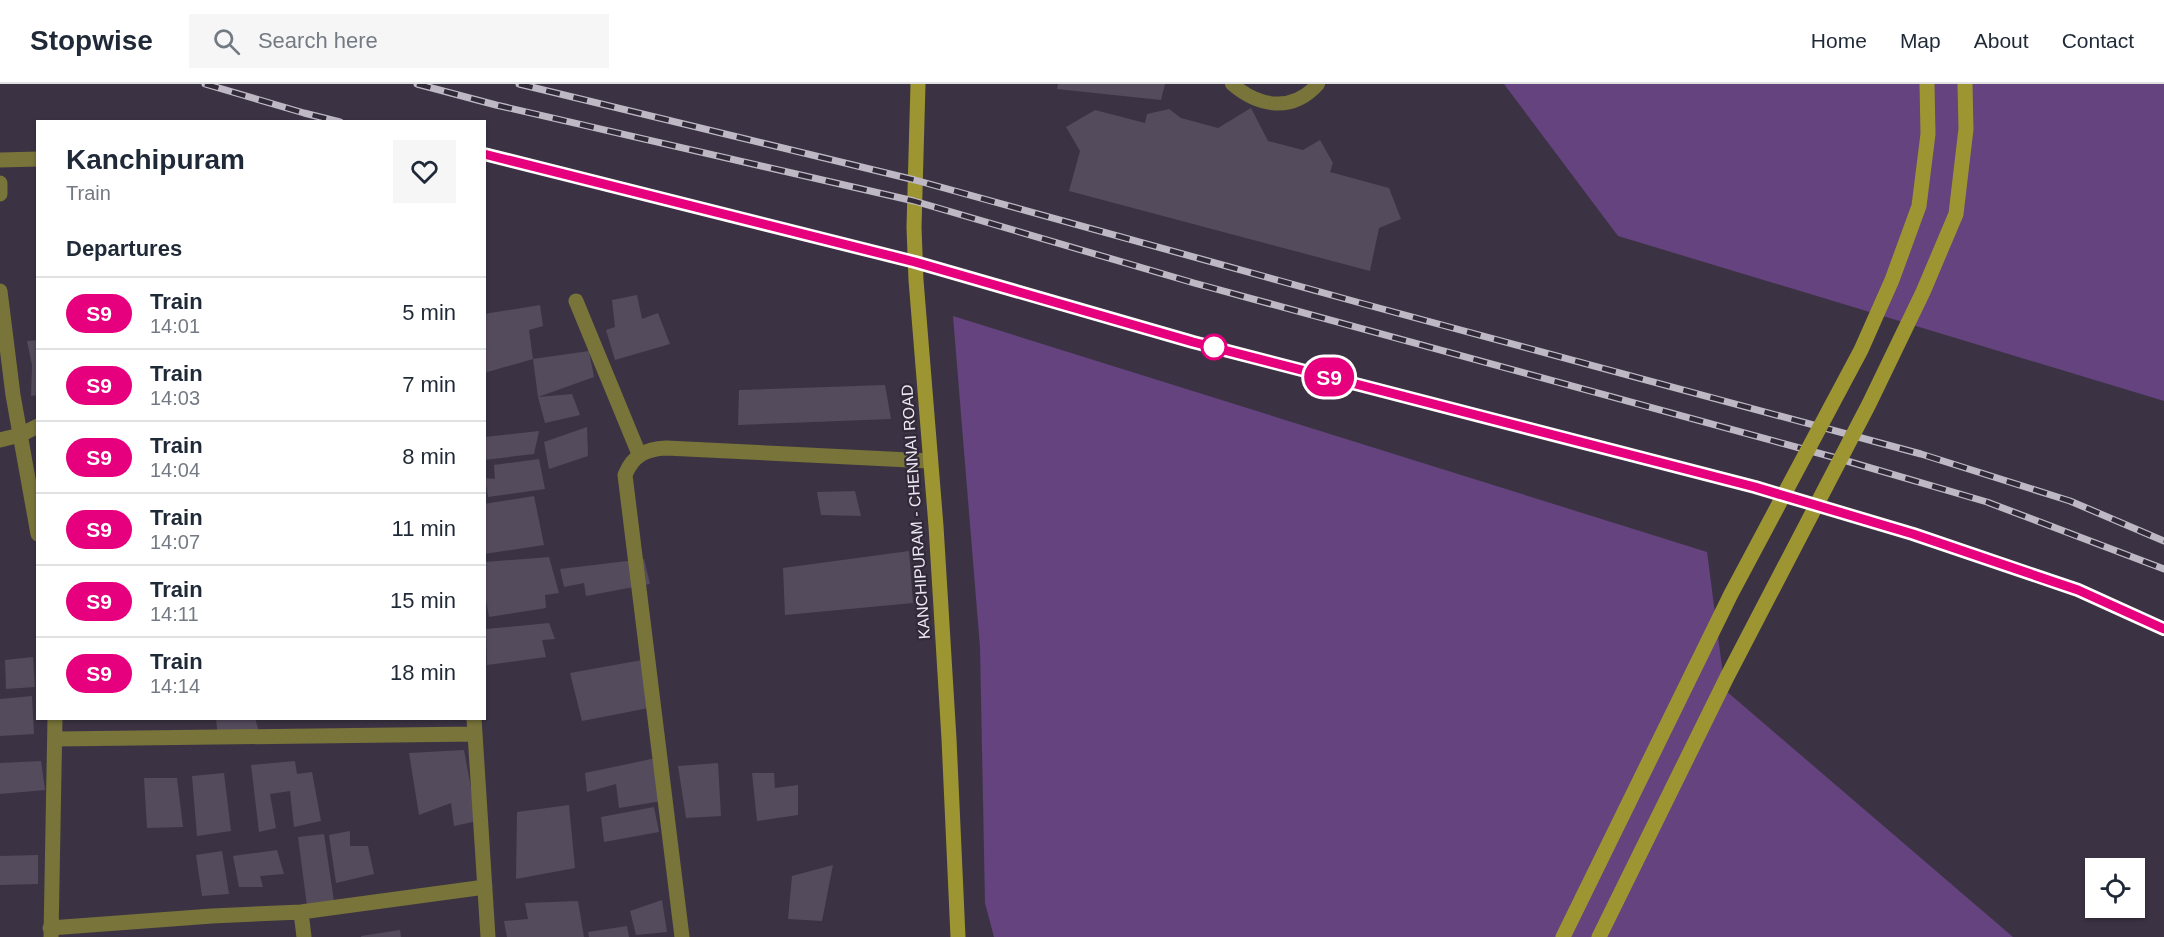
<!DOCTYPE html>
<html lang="en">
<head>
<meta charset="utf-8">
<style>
  body { margin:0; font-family:Arial,sans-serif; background:#f6f6f7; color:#1f2937; height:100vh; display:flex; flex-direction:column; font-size:22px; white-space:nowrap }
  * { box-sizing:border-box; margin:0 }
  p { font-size:20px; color:#747a83 }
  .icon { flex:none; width:33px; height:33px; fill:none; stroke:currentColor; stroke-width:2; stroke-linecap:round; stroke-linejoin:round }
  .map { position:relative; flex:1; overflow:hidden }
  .drawer { position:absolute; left:36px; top:36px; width:450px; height:600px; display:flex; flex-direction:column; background:#fff; border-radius:0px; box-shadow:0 2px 4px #0004 }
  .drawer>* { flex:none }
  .badge { padding:0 12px; border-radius:20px; font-size:21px; line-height:39px }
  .tools { position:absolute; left:2085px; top:774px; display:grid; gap:12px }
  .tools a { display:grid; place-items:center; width:60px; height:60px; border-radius:0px; background:#fff; box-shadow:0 2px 4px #0004; font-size:30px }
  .map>.badge { position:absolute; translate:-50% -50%; box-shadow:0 0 0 3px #fff }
  h2 { padding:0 30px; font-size:22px; line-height:54px }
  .round { display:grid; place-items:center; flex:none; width:63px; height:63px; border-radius:0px; background:#f6f6f7 }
  .summary { display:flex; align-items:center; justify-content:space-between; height:102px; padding:0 30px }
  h1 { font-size:28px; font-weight:700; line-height:45px }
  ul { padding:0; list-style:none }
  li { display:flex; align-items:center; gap:18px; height:72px; padding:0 30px; border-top:2px solid #e0e1e3 }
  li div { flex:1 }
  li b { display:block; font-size:22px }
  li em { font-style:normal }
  li .badge { min-width:66px; font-weight:700; text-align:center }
  header { display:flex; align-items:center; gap:36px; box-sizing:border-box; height:84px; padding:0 30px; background:#fff; border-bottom:2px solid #e0e1e3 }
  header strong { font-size:28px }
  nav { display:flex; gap:33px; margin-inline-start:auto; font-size:21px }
  .search { width:420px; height:54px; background:#f6f6f7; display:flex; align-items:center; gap:15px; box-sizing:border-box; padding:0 21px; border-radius:0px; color:#747a83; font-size:22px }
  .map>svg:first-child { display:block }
  .green { fill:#64437e }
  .building { fill:#544b5c }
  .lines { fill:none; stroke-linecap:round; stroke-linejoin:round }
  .service { stroke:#78743a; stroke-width:14 }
  .minor { stroke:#78743a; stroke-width:15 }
  .secondary { stroke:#9d9532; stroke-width:15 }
  .rail-casing { stroke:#bdb8c4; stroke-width:7 }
  .rail { stroke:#312938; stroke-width:4.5; stroke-dasharray:14; stroke-linecap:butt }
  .secondary-bridge { stroke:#9d9532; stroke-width:15 }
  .line-casing { stroke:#fff; stroke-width:14 }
  .line { stroke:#e6007e; stroke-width:9 }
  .stop-dot { fill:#fff; stroke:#e6007e; stroke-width:3 }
  .labels { text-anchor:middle; stroke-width:4.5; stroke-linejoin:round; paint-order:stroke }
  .street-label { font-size:16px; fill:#ece7f2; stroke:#312938 }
</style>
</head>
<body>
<header>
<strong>Stopwise</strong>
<div class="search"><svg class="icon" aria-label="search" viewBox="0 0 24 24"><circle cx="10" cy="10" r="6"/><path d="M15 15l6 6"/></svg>Search here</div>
<nav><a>Home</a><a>Map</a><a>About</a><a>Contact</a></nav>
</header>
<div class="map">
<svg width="2164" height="853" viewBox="0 0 2164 853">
  <rect width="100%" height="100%" fill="#3b3343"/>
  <path class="green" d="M1504 0H2164V317L1618 152Z
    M953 232 1707 468 1725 606 2013 853H994L985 819 980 563Z"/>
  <path class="building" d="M1058 0H1165L1161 16 1057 5Z
    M1251 24 1268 57 1303 66 1320 56 1333 79 1330 88 1389 104 1401 135 1379 144 1370 187 1069 107 1080 67 1066 43 1095 26 1145 39 1147 30 1169 25 1181 34 1218 44Z
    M637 211 642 235 658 229 670 260 615 276 606 246 615 243 612 216Z
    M540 221 543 242 529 246 533 275 484 289V230Z
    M38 256V311L31 312 32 281 27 257Z
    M589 267 594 293 538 313 533 275Z
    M885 301 891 335 738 341 739 306Z
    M572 310 580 331 545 339 538 313Z
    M587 343 588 372 549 385 544 358Z
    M539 347 534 370 484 376V353Z
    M539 375 545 405 488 413 485 394 495 395 494 381Z
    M855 407 861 432 821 431 817 408Z
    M534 412 544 461 484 470V420Z
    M909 467 913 519 785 531 783 484Z
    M549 473 559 509 545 511 546 524 489 533 484 505V478Z
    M644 475 650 500 586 512 584 499 564 503 560 485Z
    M549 539 555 555 542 556 546 573 487 581 486 545Z
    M33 573 35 603 6 605 5 576Z
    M642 576 654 623 582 637 570 589Z
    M32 612 34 650 0 652V615Z
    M216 634H255L260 651 218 655Z
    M464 666 477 737 454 742 451 719 419 731 409 669Z
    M656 674 662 717 619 724 616 700 587 708 585 689Z
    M41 677 45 706 0 710V679Z
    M295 677 297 690 312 688 321 737 294 743 290 707 270 710 276 744 259 748 251 681Z
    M718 679 721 732 686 734 678 682Z
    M224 689 231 747 197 752 192 692Z
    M752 689H774L775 704 798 701V731L757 737Z
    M144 694H177L183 743 147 744Z
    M569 721 575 784 516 795 517 728Z
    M654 723 659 748 604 758 601 733Z
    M350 747V762H368L374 790 336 799 329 751Z
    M324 750 334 817 307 822 298 753Z
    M277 766 284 790 260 792 263 803H239L233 772Z
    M222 767 229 810 202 812 196 771Z
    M38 771V800L0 801V772Z
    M833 781 822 837 788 835 792 792Z
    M662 816 667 848 636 851 630 827Z
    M578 817 584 853H507L504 837 528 835 525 819Z
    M627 842 629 853H589L588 848Z
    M400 846 401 853H361V852Z"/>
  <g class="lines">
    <path class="service" d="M1232 0C1259 23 1292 29 1318 0"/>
    <path class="minor" d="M0 76 38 75
      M0 99V110
      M0 207 13 311 38 450
      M576 217 639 370
      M0 356 20 351 38 342
      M474 634 488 853
      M56 655 475 650
      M301 828 304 853
      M50 844 212 832 301 828 485 803
      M51 853 55 634
      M682 853 625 391C633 371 646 365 666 364L930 377"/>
    <path class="secondary" d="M918 0 914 143 916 196 936 442 949 655 958 853"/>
    <g class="rail-casing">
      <path id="rail" d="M205 0 304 29 340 38
        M417 0 496 21 914 117 1194 199 1840 375 1987 418 2164 485
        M519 0 915 96 1364 220 1921 370 2070 417 2164 457
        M484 70 915 178 1193 258 1755 403 1913 450 2077 506 2164 545"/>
    </g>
    <use href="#rail" class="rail"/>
    <path class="secondary-bridge" d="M1563 853 1731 510 1861 266 1892 196 1919 122 1928 50 1927 0
      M1599 853 1727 593 1869 320 1923 208 1956 130 1966 45 1965 0"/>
  </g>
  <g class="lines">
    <g class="line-casing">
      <path id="line" d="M484 70 915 178 1193 258 1755 403 1913 450 2078 506 2164 545"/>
    </g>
    <use href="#line" class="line"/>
  </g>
  <circle class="stop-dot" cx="1214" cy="263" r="12"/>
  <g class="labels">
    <g class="street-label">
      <text transform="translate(915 428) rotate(-94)" y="6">KANCHIPURAM - CHENNAI ROAD</text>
    </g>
  </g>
</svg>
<div class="tools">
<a><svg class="icon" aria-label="locate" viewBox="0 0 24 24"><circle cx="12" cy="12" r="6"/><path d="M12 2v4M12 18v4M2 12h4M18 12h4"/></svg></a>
</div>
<b class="badge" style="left:1329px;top:293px;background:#e6007e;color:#fff">S9</b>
<section class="drawer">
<div class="summary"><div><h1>Kanchipuram</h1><p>Train</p></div><a class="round"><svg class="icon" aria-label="heart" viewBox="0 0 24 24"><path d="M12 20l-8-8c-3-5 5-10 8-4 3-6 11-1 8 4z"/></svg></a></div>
<h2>Departures</h2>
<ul>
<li><span class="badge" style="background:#e6007e;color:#fff">S9</span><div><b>Train</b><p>14:01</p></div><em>5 min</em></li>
<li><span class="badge" style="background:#e6007e;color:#fff">S9</span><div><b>Train</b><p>14:03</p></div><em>7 min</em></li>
<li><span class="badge" style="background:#e6007e;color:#fff">S9</span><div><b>Train</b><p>14:04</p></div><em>8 min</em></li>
<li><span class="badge" style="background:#e6007e;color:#fff">S9</span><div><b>Train</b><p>14:07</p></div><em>11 min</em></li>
<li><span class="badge" style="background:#e6007e;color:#fff">S9</span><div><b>Train</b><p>14:11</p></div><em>15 min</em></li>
<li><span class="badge" style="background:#e6007e;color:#fff">S9</span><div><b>Train</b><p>14:14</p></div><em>18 min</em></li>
</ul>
</section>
</div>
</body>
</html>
